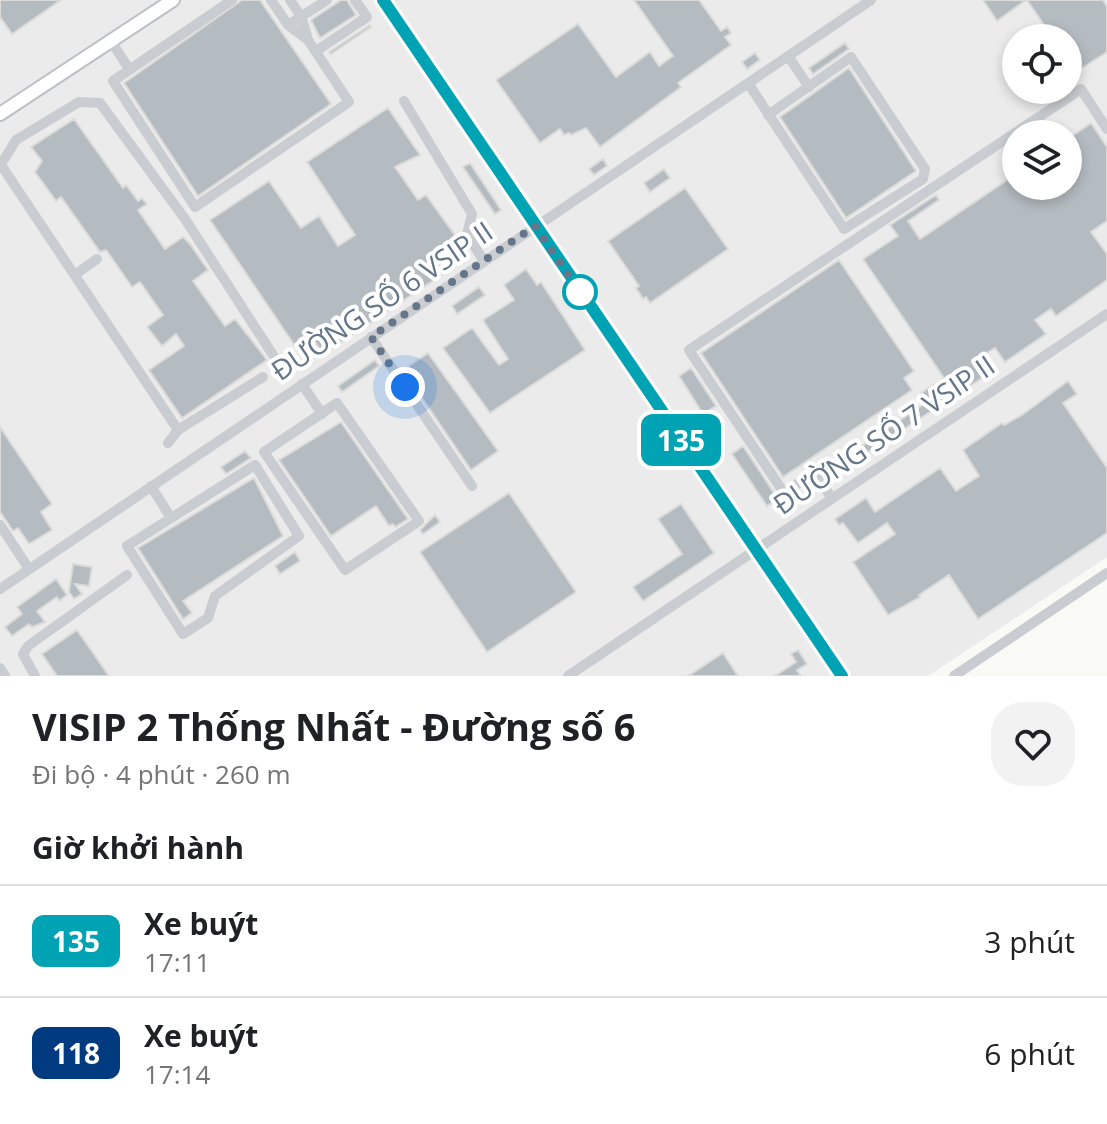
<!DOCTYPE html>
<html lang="vi">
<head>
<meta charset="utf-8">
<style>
  body { margin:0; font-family:"Open Sans",sans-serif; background:#f2f2f2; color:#202124; height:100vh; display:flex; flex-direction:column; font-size:30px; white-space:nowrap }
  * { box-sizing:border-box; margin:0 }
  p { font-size:26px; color:#757577 }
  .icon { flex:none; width:44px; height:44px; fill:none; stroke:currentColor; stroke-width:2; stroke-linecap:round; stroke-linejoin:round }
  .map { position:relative; height:676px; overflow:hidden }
  .drawer { display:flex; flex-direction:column; background:#fff; flex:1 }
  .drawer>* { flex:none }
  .badge { padding:0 16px; border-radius:12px; font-size:28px; line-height:52px }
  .fabs { position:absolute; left:1002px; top:24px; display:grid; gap:16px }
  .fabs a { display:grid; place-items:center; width:80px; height:80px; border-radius:50%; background:#fff; box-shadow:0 4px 12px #0003; font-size:40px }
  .you { position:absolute; width:40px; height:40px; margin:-20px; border:6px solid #fff; border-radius:50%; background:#1a73e8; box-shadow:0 0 0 12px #1a73e833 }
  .map>.badge { position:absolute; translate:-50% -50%; box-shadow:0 0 0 4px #fff }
  h2 { padding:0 32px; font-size:30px; line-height:72px }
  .round { display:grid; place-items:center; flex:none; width:84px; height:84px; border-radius:32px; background:#f2f2f2 }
  .overview { display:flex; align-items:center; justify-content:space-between; height:136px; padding:0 32px }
  h1 { font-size:38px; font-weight:700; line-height:60px }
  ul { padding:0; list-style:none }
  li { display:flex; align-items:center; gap:24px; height:112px; padding:0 32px; border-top:2px solid #e0e0e0 }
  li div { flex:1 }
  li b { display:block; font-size:30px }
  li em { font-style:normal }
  li .badge { min-width:88px; font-weight:700; text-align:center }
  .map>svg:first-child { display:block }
  .built { fill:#eaebea; fill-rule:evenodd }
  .building { fill:#b4bbc1; stroke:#dbdbd9; stroke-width:2 }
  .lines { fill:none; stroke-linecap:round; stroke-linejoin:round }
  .major-casing { stroke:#bcbfc4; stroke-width:16 }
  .minor { stroke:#c9ccd0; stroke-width:10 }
  .major { stroke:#fff; stroke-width:12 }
  .line-casing { stroke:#fff; stroke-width:18 }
  .line { stroke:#00a3b4; stroke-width:12 }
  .walk { stroke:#65768a; stroke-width:8; stroke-dasharray:0 14.4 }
  .stop-dot { fill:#fff; stroke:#00a3b4; stroke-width:4 }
  .labels { text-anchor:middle; stroke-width:8; stroke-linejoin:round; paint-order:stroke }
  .street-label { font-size:28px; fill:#65768a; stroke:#fff }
</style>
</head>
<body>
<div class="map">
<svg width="1107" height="676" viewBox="0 0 1107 676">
  <rect width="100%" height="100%" fill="#f9f9f6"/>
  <path class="built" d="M0 0H1107V557L928 676H0ZM1016 38H1068V90H1016ZM1016 134H1068V186H1016Z"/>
  <path class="building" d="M0 0H61L12 34 0 17Z
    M242 0H260L331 104 198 196 124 83Z
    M341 0H347L356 15 320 38 311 20Z
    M634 0H699L721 31 727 27 731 33 725 37 731 45 678 83 681 87 600 147 586 128 571 135 569 133 564 135 560 129 540 143 496 80 578 24 616 77 650 52 659 66 673 56Z
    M983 0H1026L997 21Z
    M1027 0H1103L1107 7V52L1076 72 1068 60V38H1053Z
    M370 25 371 27 331 54 329 52Z
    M845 43 849 49 813 74 809 68Z
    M755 53 760 60 747 69 742 62Z
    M849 68 916 171 846 218 780 117Z
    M388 108 420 155 395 167 418 200 426 195 470 256 323 354 311 336 295 346 210 220 269 181 301 228 319 216 338 246 355 235 307 162Z
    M74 119 123 188 126 185 138 201 142 198 147 204 138 210 165 249 183 237 190 244 208 270 193 281 225 326 235 319 267 360 182 418 149 370 184 346 176 334 162 346 147 327 163 315 140 282 132 287 106 250 100 252 61 197 56 201 35 172 42 161 31 147Z
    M1091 123 1107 147V221L1091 232 1107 254V280L1056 316 1051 309 1035 320 1046 334 1005 362 995 348 982 356 993 371 858 459 853 452 927 402 921 393 944 378 863 259 898 236 890 225 936 195 939 200 908 221 920 239 1016 174V186H1068V139Z
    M603 159 607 166 594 175 589 169Z
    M470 163 501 210 495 214 463 167Z
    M664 169 670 178 650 192 644 183Z
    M685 188 728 249 650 303 646 297 643 299 636 288 639 286 608 241Z
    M839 260 914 371 904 378 912 390 783 477 701 353Z
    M526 269 537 285 541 282 585 350 490 413 443 348 472 328 499 365 508 359 483 320 514 300 504 285Z
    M479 287 485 295 457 314 452 306Z
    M428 353 498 451 471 470 403 370Z
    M375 360 379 366 342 392 338 386Z
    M691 368 716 406 703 414 679 376Z
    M1068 381 1077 394 1063 403 1107 468V533L978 619 949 575 919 595 920 597 888 615 853 562 895 534 887 523 858 543 843 523 839 525 835 519 866 498 875 512 940 468 956 491 979 476 963 450 1002 423 1004 425 1022 415Z
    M341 422 408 519 395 527 393 524 389 526 376 506 331 536 279 460Z
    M0 427 52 504 41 512 52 530 29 544 18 528 13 531 0 512Z
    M743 446 778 499 767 506 732 454Z
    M245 451 251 458 226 474 221 467Z
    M254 478 283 536 183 601 192 613 183 619 138 548Z
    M509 493 576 592 487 652 420 552Z
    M681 504 714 553 643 601 633 587 682 554 658 519Z
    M435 515 440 522 423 534 420 530Z
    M295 552 300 561 280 574 275 566Z
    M73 564 92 567 89 586 75 584 82 594 74 599 69 592Z
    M56 579 67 595 59 601 57 597 37 611 45 622 32 627 29 624 12 636 5 627 22 614 17 607Z
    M77 630 109 676H57L42 654Z
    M798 650 807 664 797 670 801 676H775L796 662 791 654Z
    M723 653 738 676H688Z"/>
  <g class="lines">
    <g class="major-casing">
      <path id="major" d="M0 114 173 0"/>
    </g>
    <path class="minor" d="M232 0 113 81 195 207 349 102 308 40 288 25 271 0
      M290 0 301 16 308 40
      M383 0 842 676
      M288 25 327 0
      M111 41 129 69
      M316 51 367 17 355 0
      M788 56 809 87
      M748 83 844 229 923 179 925 169 851 57 768 115
      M404 101 472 214 467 235 484 261
      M1 165 178 430
      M0 166 16 140 79 102 100 103 185 219 273 355
      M76 274 97 259
      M371 337 472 486
      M302 384 322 414
      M337 403 419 521 345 570 264 452Z
      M168 443 178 430 263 377
      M255 465 299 536 215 596 208 618 183 634 127 546Z
      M151 486 171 518
      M832 498 814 473 784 493 689 350 1081 89 1107 129
      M0 525 29 569
      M0 589 871 0
      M0 668 5 676
      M35 676 23 654 28 646 127 575
      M568 676 1107 314
      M954 676 1107 573"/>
    <use href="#major" class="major"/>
  </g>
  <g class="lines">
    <g class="line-casing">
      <path id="line" d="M383 0 842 676"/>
    </g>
    <use href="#line" class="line"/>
    <path class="walk" d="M405 387 371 337 535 226 580 292"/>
  </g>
  <circle class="stop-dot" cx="580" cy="292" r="16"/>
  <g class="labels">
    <g class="street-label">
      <text transform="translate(382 301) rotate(-34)" y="10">ĐƯỜNG SỐ 6 VSIP II</text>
      <text transform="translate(884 435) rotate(-34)" y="10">ĐƯỜNG SỐ 7 VSIP II</text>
    </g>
  </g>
</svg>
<div class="fabs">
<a><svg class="icon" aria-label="locate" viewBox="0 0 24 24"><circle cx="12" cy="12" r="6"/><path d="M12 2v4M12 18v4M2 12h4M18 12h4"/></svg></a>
<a><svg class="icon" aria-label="layers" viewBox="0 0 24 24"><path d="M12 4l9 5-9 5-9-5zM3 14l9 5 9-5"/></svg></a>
</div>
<div class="you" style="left:405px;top:387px"></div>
<b class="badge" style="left:681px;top:440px;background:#00a3b4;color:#fff">135</b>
</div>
<section class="drawer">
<div class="overview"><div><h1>VISIP 2 Thống Nhất - Đường số 6</h1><p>Đi bộ · 4 phút · 260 m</p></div><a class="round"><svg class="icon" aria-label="heart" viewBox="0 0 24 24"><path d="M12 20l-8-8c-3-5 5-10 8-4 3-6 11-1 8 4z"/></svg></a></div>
<h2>Giờ khởi hành</h2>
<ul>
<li><span class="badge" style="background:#00a3b4;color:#fff">135</span><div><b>Xe buýt</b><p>17:11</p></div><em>3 phút</em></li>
<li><span class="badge" style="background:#003b80;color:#fff">118</span><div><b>Xe buýt</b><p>17:14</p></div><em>6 phút</em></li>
</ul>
</section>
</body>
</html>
